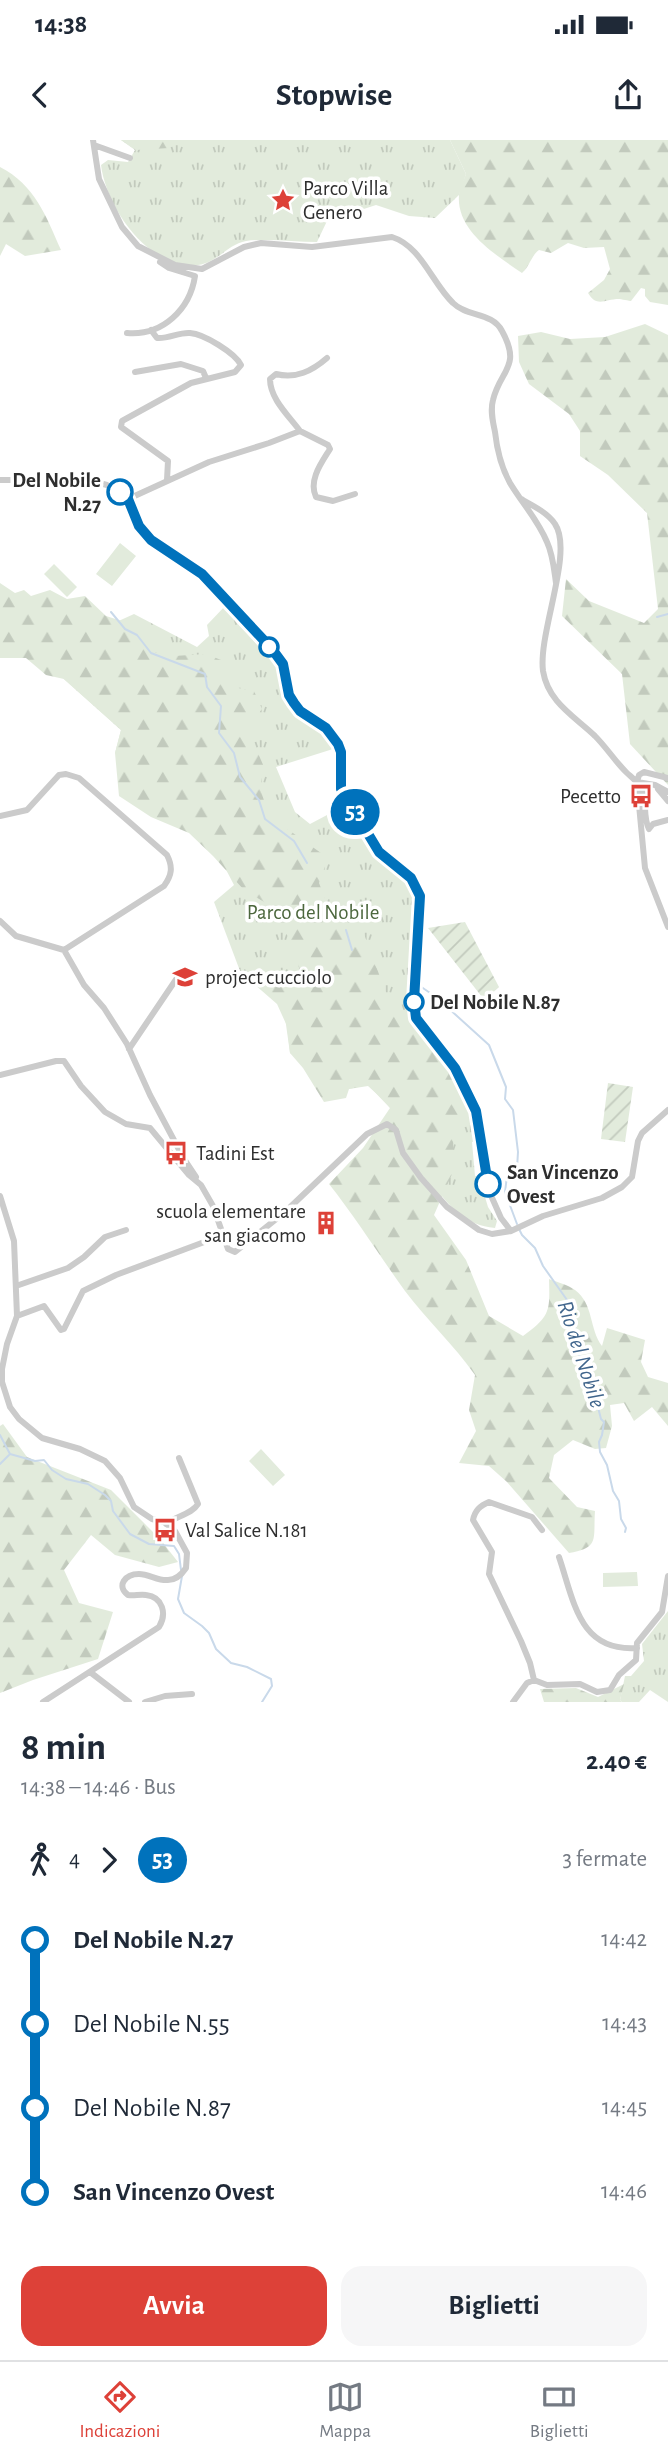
<!DOCTYPE html>
<html lang="it">
<head>
<meta charset="utf-8">
<style>
  body { margin:0; font-family:"Alegreya Sans",sans-serif; background:#f6f6f7; color:#1f2937; height:100vh; display:flex; flex-direction:column; font-size:26px; white-space:nowrap }
  * { box-sizing:border-box; margin:0 }
  p { font-size:23px; color:#747a83 }
  .icon { flex:none; width:38px; height:38px; fill:none; stroke:currentColor; stroke-width:2; stroke-linecap:round; stroke-linejoin:round }
  .map { position:relative; height:1562px; overflow:hidden }
  .drawer { display:flex; flex-direction:column; background:#fff; flex:1 }
  .drawer>* { flex:none }
  .badge { padding:0 14px; border-radius:23px; font-size:24px; line-height:46px }
  .map>.badge { position:absolute; translate:-50% -50%; box-shadow:0 0 0 4px #fff }
  .legs { display:flex; align-items:center; gap:10px; height:77px; padding:0 21px; font-size:23px }
  .legs p { margin-inline-start:auto }
  .summary { display:flex; align-items:center; justify-content:space-between; height:119px; padding:0 21px }
  h1 { font-size:38px; font-weight:600; line-height:52px }
  .primary-button { display:flex; gap:14px; margin-top:auto; padding:14px 21px }
  .primary-button a { flex:1; height:80px; border-radius:21px; background:#dd4138; color:#fff; font-size:28px; font-weight:600; line-height:80px; text-align:center }
  .primary-button a+a { background:#f6f6f7; color:#1f2937 }
  ul { padding:0 21px; list-style:none }
  li { display:flex; align-items:center; gap:24px; height:84px; font-size:26px }
  li i { display:grid; place-items:center; width:10px; height:100%; margin:0 9px; background:currentColor }
  li i::after { content:''; width:18px; height:18px; margin:-9px; border:5px solid; border-radius:50%; background:#fff }
  li p { margin-inline-start:auto }
  li:first-child i { background:linear-gradient(#0000 50%,currentColor 0) }
  li:last-child i { background:linear-gradient(currentColor 50%,#0000 0) }
  .status { display:flex; justify-content:space-between; align-items:center; height:49px; padding:0 35px; background:#fff; direction:ltr }
  .status svg { height:19px; fill:currentColor }
  header { display:flex; justify-content:space-between; align-items:center; height:91px; padding:0 21px; background:#fff; font-size:32px; font-weight:600 }
  .menu { display:flex; justify-content:space-around; align-items:center; height:98px; border-top:2px solid #e0e1e3; background:#fff; font-size:19px; color:#747a83 }
  .menu a { display:grid; justify-items:center; gap:4px }
  .menu .active { color:#dd4138 }
  .map>svg:first-child { display:block }
  .grass { fill:url(#grass-tufts) }
  .forest { fill:url(#forest-firs) }
  .garden { fill:url(#garden-furrows) }
  .pitch { fill:#e2ebdc }
  .lines { fill:none; stroke-linecap:round; stroke-linejoin:round }
  .stream { stroke:#c9d9ea; stroke-width:2 }
  .minor { stroke:#cbcbcb; stroke-width:6 }
  .line-1-casing { stroke:#fff; stroke-width:16 }
  .line-1 { stroke:#0072bc; stroke-width:10 }
  .stop-1-dot { fill:#fff; stroke:#0072bc; stroke-width:3.5 }
  .labels { text-anchor:middle; stroke-width:7; stroke-linejoin:round; paint-order:stroke }
  .poi-label { font-size:21px; fill:#2e2e2e; stroke:#fff; text-anchor:start }
  .stop-label { font-size:21px; font-weight:bold; fill:#2e2e2e; stroke:#fff; text-anchor:start }
  .park-label { font-size:21px; fill:#4c673d; stroke:#fff }
  .water-label { font-size:23px; font-style:italic; fill:#40658c; stroke:#fff }
</style>
</head>
<body>
<div class="status"><b>14:38</b><svg viewBox="0 0 49 12"><path d="M0 12V9h3v3zM5 12V6h3v6zM10 12V3h3v9zM15 12V0h3v12zM26 1h20v11H26zM47 4h2v5h-2z"/></svg></div>
<header><svg class="icon" aria-label="back" viewBox="0 0 24 24"><path d="M15 5l-7 7 7 7"/></svg>Stopwise<svg class="icon" aria-label="share" viewBox="0 0 24 24"><path d="M12 15V3M7 8l5-5 5 5M5 13v7h14v-7"/></svg></header>
<div class="map">
<svg width="668" height="1562" viewBox="0 0 668 1562">
  <defs>
    <pattern id="grass-tufts" width="24" height="20" patternUnits="userSpaceOnUse" patternTransform="scale(1.75)"><rect width="24" height="20" fill="#e2ebdc"/><path d="M3 7l-1-3M5 7V3M7 7l1-3M15 17l-1-3M17 17v-4M19 17l1-3" fill="none" stroke="#c2cabd"/></pattern>
    <pattern id="forest-firs" width="22" height="20" patternUnits="userSpaceOnUse" patternTransform="scale(1.75)"><rect width="22" height="20" fill="#e2ebdc"/><path d="M5 1l3.5 6h-7zM16 11l3.5 6h-7z" fill="#c2cabd"/></pattern>
    <pattern id="garden-furrows" width="10" height="10" patternUnits="userSpaceOnUse" patternTransform="scale(1.75)"><rect width="10" height="10" fill="#e2ebdc"/><path d="M-1 1l2-2M0 10L10 0M9 11l2-2" fill="none" stroke="#c2cabd"/></pattern>
  </defs>
  <rect width="100%" height="100%" fill="#fff"/>
  <path class="grass" d="M121 0H450L466 34 459 55 435 78 409 76 376 65 327 81 317 102C294 102 269 98 246 101 228 104 217 123 198 125 149 131 106 67 101 25L108 20 128 22 135 10Z
    M226 465 233 472V478L263 511 266 509C285 532 279 550 293 570 305 587 323 589 333 609L276 627 295 672 310 684 346 665C354 680 361 698 372 711 384 726 408 733 414 751 425 786 400 843 413 880 417 893 434 905 442 917 460 942 473 970 476 1001L472 1002 475 1036 479 1037 488 1067 497 1081 495 1088C438 1083 419 1010 391 969 385 961 376 953 368 946L349 949 290 913 281 849 240 831 214 762 234 745 205 689 159 660 115 613 121 590 39 517 134 474 197 507 209 496 207 485Z
    M668 1471V1562L650 1550 639 1562H622L620 1560 625 1536H631L644 1521 642 1504Z"/>
  <path class="forest" d="M121 0H178L169 8 136 10Z
    M450 0H668V165L650 162 645 156V149L641 148 631 161C630 161 620 159 619 159 605 159 597 168 588 153L604 140 610 129 604 107 584 108 568 103 551 113 539 110C531 116 530 126 522 133 496 115 456 91 459 55 459 48 464 40 466 34Z
    M0 27C35 45 46 76 61 110L25 116 6 104 0 116Z
    M645 184 668 195V645L630 604 622 534 562 476 566 439 589 461 644 483 658 469 647 373 608 335 580 316V291L569 274 529 244 519 222 518 196 541 192 570 199 605 197Z
    M0 443 15 453 24 450 31 456 50 450 67 459 85 456 106 476 138 486 152 512 174 516 206 514 226 522 233 547 254 551 262 569 247 588 264 627 260 648 269 676 328 718 319 743 331 774 364 794 386 853 443 918 465 957 454 985 452 1034 434 1075 466 1120 489 1176 523 1196C550 1176 550 1172 549 1139 557 1142 568 1145 575 1150 594 1164 589 1189 602 1206L607 1188 645 1200 641 1222 648 1237 668 1243V1286L652 1267 634 1281 624 1263 610 1265 612 1286 606 1308 595 1309 573 1300 554 1315 549 1338 577 1367 595 1371C593 1399 600 1408 569 1413L507 1342 489 1326 459 1323 476 1291 469 1270 475 1235C454 1205 427 1180 405 1151 379 1115 356 1078 329 1044L363 1008 390 968 368 945 349 949 346 958 324 962 303 928 290 913 287 886 277 864 254 844 270 823 291 836 300 831 291 802 271 766 244 750 213 716 189 693 151 677 119 656 115 613 121 590 64 539 46 535 26 518H0Z
    M3 1284 27 1317 111 1350 160 1399 178 1422 159 1427 115 1415 91 1395 64 1430 79 1463 113 1472 98 1519 33 1540 0 1553V1286Z
    M624 1544 620 1560 622 1562H544L540 1549 576 1548 598 1557Z"/>
  <path class="garden" d="M465 782 499 847 489 856 482 857 428 788Z
    M608 943 633 947 625 1002 601 999Z"/>
  <path class="pitch" d="M120 403 136 416 112 446 96 434Z
    M54 424 77 447 67 457 44 434Z
    M261 1309 285 1335 273 1346 249 1321Z
    M637 1432 638 1446 603 1447V1433Z"/>
  <g class="lines">
    <path class="stream" d="M111 472 125 489 137 495 151 513 205 534 207 547 221 566 219 593 234 613 240 637 259 660 265 679 294 701 307 723
      M657 477 668 474
      M346 790 352 810
      M417 844 436 857 489 905 506 947 505 959 513 970 518 1012 517 1028 507 1036 505 1052 517 1084
      M519 1089 522 1095 535 1108 543 1126 572 1167 580 1219 589 1232 601 1279 604 1282 602 1295 599 1302 600 1312 607 1325 613 1351 619 1361 621 1379 626 1388 625 1392
      M0 1295 10 1314 35 1321 44 1320 52 1330 66 1339 88 1344 105 1355 111 1361 113 1371 130 1394 149 1404 174 1406 179 1414 181 1430
      M0 1324 9 1315
      M182 1436 178 1459 184 1473 202 1486 209 1493 216 1509 231 1523 247 1527 271 1539 272 1546 262 1562"/>
    <path class="minor" d="M93 0 99 39 122 87 138 106 175 125 202 129 244 107 261 103 312 107 392 97C421 106 432 143 453 163 467 177 492 172 502 191 522 227 500 230 493 260 490 271 493 282 495 292 497 310 501 327 510 343 522 363 538 380 547 402 553 415 554 429 556 443
      M94 5 130 18
      M151 190 157 198C169 199 179 192 190 193 204 194 235 213 241 225L235 232 191 243 122 281 121 287 168 321 167 340
      M127 193C163 196 190 169 195 136L169 128 160 122
      M135 232 181 224 203 231 206 238
      M300 291C289 276 270 259 270 239L276 234C296 239 312 231 327 218
      M0 340H88L107 345 119 352 128 359 139 386 151 399 202 434 272 509 283 524 289 555 294 563 300 571 326 588 338 603 341 612V649L379 712 411 738 420 756 414 861 416 878 455 928 476 971 489 1051 501 1078 511 1091
      M128 359 209 322 269 303 300 291 328 305 330 309C322 322 308 340 316 357L333 361 355 354
      M521 359C532 365 548 373 555 384 574 412 538 493 543 531 548 562 574 576 595 596 606 607 615 621 626 632 631 637 637 641 641 648 648 660 642 676 649 689L653 684 668 680
      M637 642 639 635 644 632 668 638
      M637 642 655 645 668 652
      M637 644 645 728 668 787
      M658 649 668 661
      M0 676 27 670 59 635 66 634 79 638 167 715C173 727 172 735 164 746L64 810 84 845 104 868 127 904 150 955 184 1019 196 1037
      M0 781 16 796 64 810
      M129 909 177 838 184 834
      M0 935 56 921H64L81 946 105 972 126 984 150 988 189 1035 201 1045 213 1066 228 1109 235 1112 285 1072 367 994 387 984 396 990 403 1013 421 1038 447 1067 479 1090 492 1094 511 1091 543 1076 602 1058 622 1047 632 1037 638 1001 642 993 668 970
      M0 1056 14 1101 17 1176 7 1204 2 1229V1242L10 1267 19 1279 42 1298 80 1309 105 1321 120 1338 134 1367 152 1379 164 1382 175 1391 187 1413 186 1428C182 1434 176 1440 168 1440 158 1441 149 1434 139 1434 125 1434 116 1446 128 1455 134 1456 140 1454 146 1455 163 1457 167 1474 159 1487L43 1562
      M16 1146 68 1128 84 1117 105 1097 126 1090
      M17 1176 44 1166 61 1190 64 1189 83 1151 116 1135 223 1095
      M166 1384C176 1376 192 1374 198 1364L179 1318
      M559 1417C574 1461 579 1512 637 1508
      M90 1532 129 1562
      M534 1540 530 1523 521 1501 489 1434 492 1412 473 1380C475 1370 480 1366 489 1362L532 1377 542 1390
      M145 1562 165 1556 192 1554
      M513 1562 527 1543 534 1540 547 1545 580 1544 597 1552 610 1550 619 1535 636 1520 637 1503 662 1472 668 1436"/>
  </g>
  <g class="lines">
    <g class="line-1-casing">
      <path id="line-1" d="M120 352 128 359 139 386 151 400 202 434 272 509 283 524 289 555 294 563 300 571 326 588 338 604 341 612V649L379 712 411 738 420 756 414 861 416 878 455 928 476 971 488 1044"/>
    </g>
    <use href="#line-1" class="line-1"/>
  </g>
  <defs>
    <g id="sight-bare" transform="scale(1.89)"><path d="M0-6L1.8-2.2L6-1.7L2.9 1.2L3.7 5.4L0 3.3L-3.7 5.4L-2.9 1.2L-6-1.7L-1.8-2.2Z" fill="#dd4138" stroke="#fff" stroke-width="2.5" paint-order="stroke"/></g>
    <g id="bus-bare" transform="scale(1.89)"><path d="M-5-6H5V4H4V6H2V4H-2V6H-4V4H-5ZM-3.5-4V0h7V-4ZM-3.5 1.2v1.5H-2V1.2ZM2 1.2v1.5H3.5V1.2Z" fill="#dd4138" stroke="#fff" stroke-width="2.5" paint-order="stroke"/></g>
    <g id="school-bare" transform="scale(1.89)"><path d="M0-5L7-2L0 1L-7-2ZM-4 1L0 2.5L4 1V4Q0 6-4 4Z" fill="#dd4138" stroke="#fff" stroke-width="2.5" paint-order="stroke"/></g>
    <g id="building-bare" transform="scale(1.89)"><path d="M-4-6H4V6H1V3H-1V6H-4ZM-2.5-4.3h1.7v1.8h-1.7ZM.8-4.3h1.7v1.8H.8ZM-2.5-1h1.7V.8h-1.7ZM.8-1h1.7V.8H.8Z" fill="#dd4138" stroke="#fff" stroke-width="2.5" paint-order="stroke"/></g>
  </defs>
  <g fill-rule="evenodd">
    <use href="#sight-bare" x="283" y="60"/>
    <use href="#bus-bare" x="641" y="656"/>
    <use href="#school-bare" x="185" y="837"/>
    <use href="#bus-bare" x="176" y="1013"/>
    <use href="#building-bare" x="326" y="1083"/>
    <use href="#bus-bare" x="165" y="1390"/>
  </g>
  <g class="stop-1-dot">
    <circle cx="120" cy="352" r="12"/>
    <circle cx="269" cy="507" r="9"/>
    <circle cx="414" cy="862" r="9"/>
    <circle cx="488" cy="1044" r="12"/>
  </g>
  <g class="labels">
    <g class="poi-label">
      <text x="303" y="55">Parco Villa<tspan x="303" dy="24">Genero</tspan></text>
      <text x="621" y="663" text-anchor="end">Pecetto</text>
      <text x="205" y="844">project cucciolo</text>
      <text x="196" y="1020">Tadini Est</text>
      <text x="306" y="1078" text-anchor="end">scuola elementare<tspan x="306" dy="24">san giacomo</tspan></text>
      <text x="185" y="1397">Val Salice N.181</text>
    </g>
    <g class="stop-label">
      <text x="101" y="347" text-anchor="end">Del Nobile<tspan x="101" dy="24">N.27</tspan></text>
      <text x="430" y="869">Del Nobile N.87</text>
      <text x="507" y="1039">San Vincenzo<tspan x="507" dy="24">Ovest</tspan></text>
    </g>
    <g class="park-label">
      <text x="313" y="779">Parco del Nobile</text>
    </g>
    <g class="water-label">
      <text transform="translate(582 1214) rotate(72)" y="8">Rio del Nobile</text>
    </g>
  </g>
</svg>
<b class="badge" style="left:355px;top:672px;background:#0072bc;color:#fff">53</b>
</div>
<section class="drawer">
<div class="summary"><div><h1>8 min</h1><p>14:38 – 14:46 · Bus</p></div><b>2.40 €</b></div>
<div class="legs"><svg class="icon" aria-label="walk" viewBox="0 0 24 24"><circle cx="13" cy="4" r="2"/><path d="M13 8l-2 6 4 7M11 14l-3 7M7 12l3-4h3l4 4"/></svg>4<svg class="icon" aria-label="forward" viewBox="0 0 24 24"><path d="M9 5l7 7-7 7"/></svg><b class="badge" style="background:#0072bc;color:#fff">53</b><p>3 fermate</p></div>
<ul>
<li><i style="color:#0072bc"></i><b>Del Nobile N.27</b><p>14:42</p></li>
<li><i style="color:#0072bc"></i><span>Del Nobile N.55</span><p>14:43</p></li>
<li><i style="color:#0072bc"></i><span>Del Nobile N.87</span><p>14:45</p></li>
<li><i style="color:#0072bc"></i><b>San Vincenzo Ovest</b><p>14:46</p></li>
</ul>
<div class="primary-button"><a>Avvia</a><a>Biglietti</a></div>
</section>
<nav class="menu">
<a class="active"><svg class="icon" aria-label="directions" viewBox="0 0 24 24"><path d="M12 3l9 9-9 9-9-9zM9 14v-3h6M13 9l2 2-2 2"/></svg>Indicazioni</a>
<a><svg class="icon" aria-label="map" viewBox="0 0 24 24"><path d="M3 6l6-2 6 2 6-2v14l-6 2-6-2-6 2zM9 4v14M15 6v14"/></svg>Mappa</a>
<a><svg class="icon" aria-label="tickets" viewBox="0 0 24 24"><path d="M3 7h18v10H3zM15 7v10"/></svg>Biglietti</a>
</nav>
</body>
</html>
